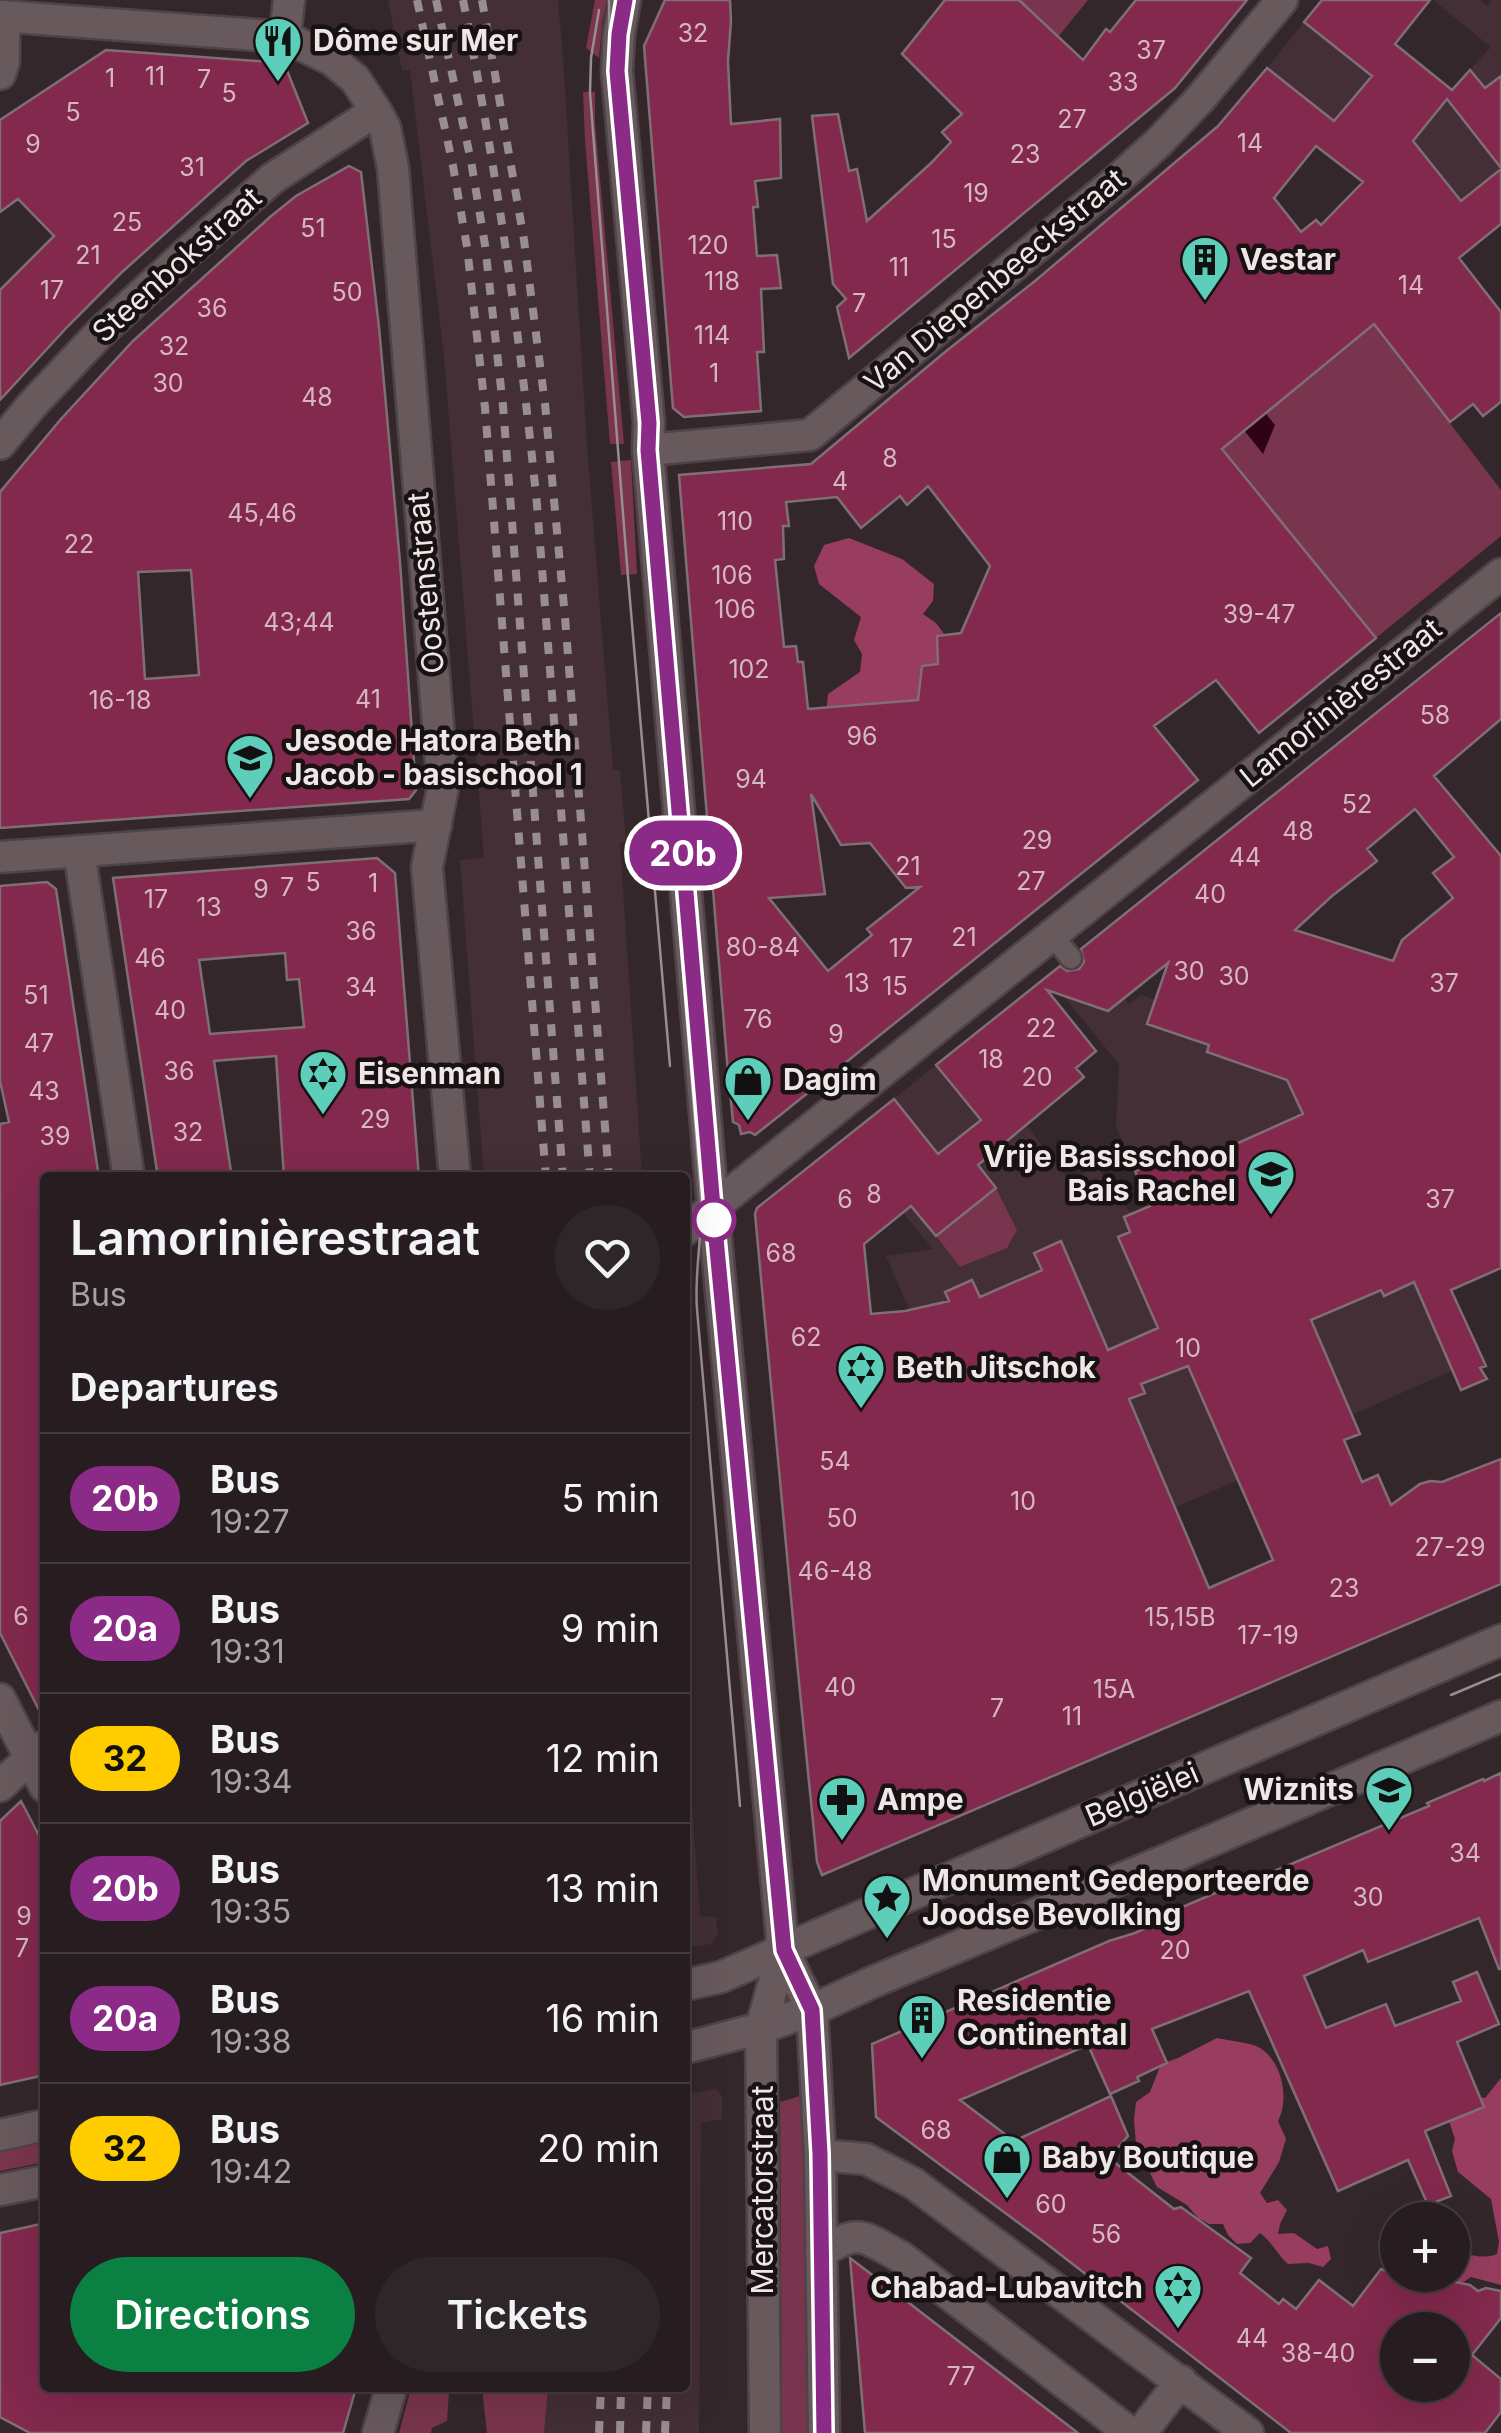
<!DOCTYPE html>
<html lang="en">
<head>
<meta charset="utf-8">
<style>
  body { margin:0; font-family:Inter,sans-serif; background:#2f2629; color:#f1f3f6; height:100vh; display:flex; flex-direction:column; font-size:38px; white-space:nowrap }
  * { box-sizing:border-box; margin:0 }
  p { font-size:32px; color:#a4a2a5 }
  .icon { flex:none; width:55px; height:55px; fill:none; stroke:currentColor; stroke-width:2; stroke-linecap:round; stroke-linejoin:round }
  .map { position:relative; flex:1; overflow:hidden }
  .drawer { position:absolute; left:40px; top:1172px; width:650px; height:1220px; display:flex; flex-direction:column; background:#271d20; border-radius:10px; box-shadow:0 10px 40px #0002,0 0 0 2px #433b3e }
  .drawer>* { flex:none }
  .badge { padding:0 20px; border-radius:32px; font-size:35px; line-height:65px }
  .fabs { position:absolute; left:1380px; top:2202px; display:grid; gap:20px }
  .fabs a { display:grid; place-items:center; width:90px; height:90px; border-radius:50%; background:#271d20; box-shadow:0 10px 40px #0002,0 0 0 2px #433b3e; font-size:50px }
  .map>.badge { position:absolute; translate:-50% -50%; box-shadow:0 0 0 5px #fff }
  h2 { padding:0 30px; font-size:38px; line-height:90px }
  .round { display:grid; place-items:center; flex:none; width:105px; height:105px; border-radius:52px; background:#2f2629 }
  .summary { display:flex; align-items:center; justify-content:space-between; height:170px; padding:0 30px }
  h1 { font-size:48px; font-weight:600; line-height:75px }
  .action { display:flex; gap:20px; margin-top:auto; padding:20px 30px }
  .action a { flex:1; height:115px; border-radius:60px; background:#0b8043; color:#fff; font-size:40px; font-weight:600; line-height:115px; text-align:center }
  .action a+a { background:#2f2629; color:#f1f3f6 }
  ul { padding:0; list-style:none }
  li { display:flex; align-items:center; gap:30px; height:130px; padding:0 30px; border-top:2px solid #433b3e }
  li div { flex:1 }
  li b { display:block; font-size:38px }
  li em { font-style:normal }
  li .badge { min-width:110px; font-weight:700; text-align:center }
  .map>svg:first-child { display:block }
  .built { fill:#432f35 }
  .green { fill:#78354d }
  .forest { fill:#983d60 }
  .water { fill:#2f0216 }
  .building { fill:#82294d; stroke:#7f6f74; stroke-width:2.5; fill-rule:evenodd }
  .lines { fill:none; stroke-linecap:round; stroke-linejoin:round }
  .lane-casing { stroke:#4e4346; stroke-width:25 }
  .street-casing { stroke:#4e4346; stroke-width:35 }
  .secondary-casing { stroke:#4e4346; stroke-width:35 }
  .lane { stroke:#68595d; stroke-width:20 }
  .street { stroke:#68595d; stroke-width:30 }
  .secondary { stroke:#68595d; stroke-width:30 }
  .tram { stroke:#988d90; stroke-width:2.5 }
  .rail { stroke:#988d90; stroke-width:8; stroke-dasharray:12 12; stroke-linecap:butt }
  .line-casing { stroke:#fff; stroke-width:22 }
  .line { stroke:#8c2b87; stroke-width:15 }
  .stop-dot { fill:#fff; stroke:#8c2b87; stroke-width:5 }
  .labels { text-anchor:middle; stroke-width:9; stroke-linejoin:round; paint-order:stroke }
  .number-label { font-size:25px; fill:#d4b7c1 }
  .poi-label { font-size:30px; font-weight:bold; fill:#efe6e8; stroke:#181213; text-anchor:start }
  .street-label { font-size:30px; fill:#efe6e8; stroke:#181213 }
</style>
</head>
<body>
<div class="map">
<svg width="1501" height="2433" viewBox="0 0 1501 2433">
  <rect width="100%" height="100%" fill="#34272b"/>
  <path class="built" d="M388 0H558L563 57 587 446 613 769 620 771 626 841 620 844 642 1177H484L460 860 484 858 444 357 410 70H402Z
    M1433 0H1480L1487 6 1492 0H1501V224L1459 258 1382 160 1267 68 1304 22 1397 46 1452 89 1491 47Z
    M1084 947 1129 1004 1141 995 1322 1057 1329 1086 1453 1370 1352 1415 1322 1345 1264 1469 1030 1570 882 1313 909 1309 886 1256 933 1249 843 1139 936 1065 1002 1146 1027 1126 1071 1183 1094 1164 1131 1213 1150 1206 1116 1127 1119 1064 1047 976Z
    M685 1704 700 1916 716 1917 718 1934 711 1944 685 1948Z
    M716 2089 722 2096V2119L701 2123 699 2433H544L548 2388H685V2094Z"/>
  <path class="green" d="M595 0H607L602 24 599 58 586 48Z
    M1019 0H1088L1058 37Z
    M583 92H595V123L624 444H610L585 140Z
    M1374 324 1501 490V536L1376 638 1222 449Z
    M631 460 637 574 621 575 611 462Z
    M996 1188 1017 1230 1007 1248 960 1267 936 1236Z
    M803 2095 809 2433H782L780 2102Z
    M45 2142V2162L0 2171V2151Z
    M411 2388H439L449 2393 447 2421 432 2428 431 2433H399Z
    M482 2388H548L544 2433H487Z"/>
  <path class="forest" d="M849 538 902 559 934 584 933 601 923 614 936 623 945 635 935 677 922 683 919 694V713L826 714 828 694 860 672 862 654 854 640 861 617 819 584 814 566 824 545Z
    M1217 2038C1226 2040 1251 2043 1258 2047 1282 2059 1290 2099 1278 2121L1286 2139 1279 2162 1260 2193 1267 2203 1278 2200 1287 2210 1280 2224 1278 2234 1294 2233 1317 2249 1328 2246 1331 2259 1323 2267 1309 2263 1288 2264C1277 2254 1272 2242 1260 2233L1250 2243 1237 2244 1228 2235 1223 2224H1209L1198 2218 1187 2205 1157 2187 1150 2173 1149 2160 1136 2144 1134 2120 1136 2102 1150 2092 1161 2064 1178 2058Z
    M1501 2078V2285L1471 2277 1453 2289 1414 2275H1452L1453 2246C1463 2255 1484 2260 1497 2254L1499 2242 1491 2199 1458 2172 1452 2151 1455 2139 1448 2118 1469 2095 1485 2098Z"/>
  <path class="water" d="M1257 403 1275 425 1263 454 1236 420Z"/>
  <path class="building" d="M665 0H730L731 21 728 61 731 124 780 119 781 178 755 181 758 207H753L757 256 777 255 781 288 761 289 764 352H757L761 411 684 417 673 408 644 46Z
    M945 0H1019L1083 60 1106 29 1110 32 1136 0H1247L1175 88 849 358 837 307 846 299 833 284 812 116 838 114 849 171 857 169 867 221 930 164 951 142 942 132 962 114 902 54Z
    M1322 0H1430L1395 44 1452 90 1470 70 1485 88 1501 76V168L1447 99 1413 141 1461 201 1501 169V224L1459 258 1501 312V402L1483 416 1473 404 1450 422 1374 324 1222 449 1376 638 1259 733 1216 680 1154 726 1198 780 779 1116 755 1135 750 1132 741 1134 739 1125 733 1122 727 1061 679 475 811 464 945 352 1035 281 1218 126 1267 68 1334 121 1372 76 1304 22ZM1316 146 1363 182 1321 225 1316 220 1301 232 1274 198ZM928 486 990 566 961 633 937 636 938 664 922 666 918 700 808 709 803 662H798L796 646 784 647 775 560 784 559 783 526H789L786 502 837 497 861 528 900 496 907 505ZM811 794 841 845 870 843 906 888 920 887 867 929 872 935 828 971 769 898 825 894Z
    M106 50 284 63 308 123 246 161 121 273 69 325 0 400V290L54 236 18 199 0 212V120Z
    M349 166 361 172 379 327 400 562 416 790 409 799 0 828V492L61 419 133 341 270 217 296 196ZM191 570 199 675 145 679 138 572Z
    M1501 613V719L1434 776 1501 856V1268L1451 1290 1486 1366 1480 1368 1487 1379 1461 1390 1414 1282 1384 1296 1381 1290 1311 1320 1360 1434 1344 1440 1362 1482 1378 1475 1391 1505 1420 1484 1430 1481 1442 1482 1501 1459V1584L822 1875 817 1862 797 1662 755 1214 757 1208 894 1099 938 1154 981 1120 936 1065 1060 966 1067 971 1079 969 1084 962 1081 949ZM1415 809 1454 857 1433 873 1453 898 1402 940 1393 961 1295 930 1332 896 1377 861 1367 849ZM1168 963 1147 1024 1209 1045 1207 1052 1287 1080 1303 1114 1175 1171 1168 1157 1135 1171 1150 1206 1124 1217 1130 1232 1118 1237 1158 1328 1108 1350 1061 1241 1034 1253 1042 1270 980 1297 972 1280 945 1292 949 1301 905 1311 871 1314 864 1244 911 1206 936 1236 996 1188 978 1165 1084 1077 1076 1068 1096 1051 1047 990 1108 1011ZM1188 1366 1273 1560 1209 1588 1129 1399 1145 1393 1141 1384Z
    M377 858 395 873 419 1178H284L276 1056 214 1061 232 1178H158L113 878ZM285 953 287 980 299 979 304 1027 210 1034 199 960Z
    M47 882 56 889 99 1178H45V1722L0 1633V1124L9 1122 0 1081V886Z
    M1501 1773V1969H1499L1479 1918 1368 1962 1363 1950 1304 1976 1326 2028 1386 2004 1395 2026 1461 2001 1453 1982 1477 1972 1499 2024 1457 2042 1484 2107 1425 2131 1451 2196 1428 2205 1408 2160 1338 2191 1249 1991 1152 2029 1167 2063 1137 2077 1139 2081 1110 2094 1088 2045 960 2100 1014 2141 1111 2096 1128 2136 1109 2158 1174 2209 1181 2207 1251 2258 1240 2273 1279 2304 1283 2299 1296 2309 1319 2280 1353 2306 1381 2269 1398 2275H1420L1470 2285 1478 2291 1486 2288 1501 2291V2318L1472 2355 1501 2379V2412L1485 2433H1291L1043 2241 876 2117 872 2044 1109 1941 1135 1933 1182 1911 1180 1908 1257 1875 1258 1878 1429 1806 1427 1803 1483 1779 1484 1781ZM1398 2330H1452V2385H1398Z
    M21 1801 45 1847V2075L0 2085V1821Z
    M45 2223V2388H356L343 2433H30L0 2417V2233Z
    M850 2258 909 2303 1078 2433H865Z"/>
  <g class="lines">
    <g class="lane-casing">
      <path id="lane" d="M1052 935 1071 958"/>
    </g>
    <g class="street-casing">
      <path id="street" d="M625 0 619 34 617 71 649 423 648 450 713 1207 783 1950 812 2010 761 2028 685 2048
        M0 16 285 37 332 60 355 79 376 111 385 128 393 168 443 787 427 867 455 1178
        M285 37 289 0
        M0 74 4 61V16
        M0 444 32 405 100 333 188 252 273 178 376 111
        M648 450 810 435 1116 181 1158 143 1200 99 1282 0
        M79 851 129 1178
        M0 857 436 825
        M685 1230 1501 574
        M0 1699 45 1787
        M0 1786 42 1747
        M685 1985 721 1977 783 1950
        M0 2135 45 2125
        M820 2155 866 2159 913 2183 1248 2433
        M0 2190 45 2181
        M821 2252C861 2228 862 2236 901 2257L1130 2433
        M378 2433 391 2388
        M1141 2433 1181 2381"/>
    </g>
    <g class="secondary-casing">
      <path id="secondary" d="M765 2433 761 2028 783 1950 1501 1640
        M824 2433 820 2155 812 2010 875 1981 1171 1858 1501 1716"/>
    </g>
    <use href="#lane" class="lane"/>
    <use href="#street" class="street"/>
    <use href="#secondary" class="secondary"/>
    <path class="tram" d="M609 0 610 72 701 1197C703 1235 694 1272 697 1309L740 1806
      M599 10 591 58 590 93 628 577 670 1066
      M1451 1695 1501 1674"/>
    <path class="rail" d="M417 0 453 166 467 247 485 408 546 1178
      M436 0 471 161 485 245 503 406 563 1178
      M463 0C496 167 520 335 537 505L590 1178
      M482 0 524 240 545 404 565 617 609 1178
      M599 2433 601 2388
      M620 2433 621 2388
      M646 2433 648 2388
      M665 2433 667 2388"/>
  </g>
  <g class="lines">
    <g class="line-casing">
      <path id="line" d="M625 0 619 34 617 71 649 423 648 450 713 1207 784 1950 812 2010 820 2154 824 2433"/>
    </g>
    <use href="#line" class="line"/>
  </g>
  <defs>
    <g id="restaurant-pin" transform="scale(2.5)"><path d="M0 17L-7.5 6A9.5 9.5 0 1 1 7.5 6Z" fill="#5dceb9" stroke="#181213"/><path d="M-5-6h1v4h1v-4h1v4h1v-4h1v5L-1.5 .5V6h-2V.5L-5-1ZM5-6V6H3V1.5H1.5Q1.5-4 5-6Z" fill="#111"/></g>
    <g id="building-pin" transform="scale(2.5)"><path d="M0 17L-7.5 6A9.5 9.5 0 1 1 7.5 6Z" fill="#5dceb9" stroke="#181213"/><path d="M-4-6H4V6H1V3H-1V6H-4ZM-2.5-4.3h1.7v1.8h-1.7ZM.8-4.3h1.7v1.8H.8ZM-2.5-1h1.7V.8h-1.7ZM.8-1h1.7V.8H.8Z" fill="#111"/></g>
    <g id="school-pin" transform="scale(2.5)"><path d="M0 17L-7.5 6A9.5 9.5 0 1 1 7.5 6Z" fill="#5dceb9" stroke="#181213"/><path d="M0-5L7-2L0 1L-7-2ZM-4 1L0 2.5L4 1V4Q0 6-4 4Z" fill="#111"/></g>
    <g id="synagogue-pin" transform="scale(2.5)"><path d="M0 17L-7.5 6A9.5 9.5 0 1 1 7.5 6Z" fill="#5dceb9" stroke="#181213"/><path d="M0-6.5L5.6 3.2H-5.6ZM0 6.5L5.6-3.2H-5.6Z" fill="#111"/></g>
    <g id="shop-pin" transform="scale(2.5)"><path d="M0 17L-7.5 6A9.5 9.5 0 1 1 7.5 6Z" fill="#5dceb9" stroke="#181213"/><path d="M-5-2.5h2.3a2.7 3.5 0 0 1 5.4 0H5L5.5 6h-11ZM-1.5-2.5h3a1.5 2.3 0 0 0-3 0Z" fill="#111"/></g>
    <g id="pharmacy-pin" transform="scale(2.5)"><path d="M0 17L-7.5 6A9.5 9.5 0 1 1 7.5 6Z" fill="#5dceb9" stroke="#181213"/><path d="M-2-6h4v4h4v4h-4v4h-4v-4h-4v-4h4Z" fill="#111"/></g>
    <g id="sight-pin" transform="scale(2.5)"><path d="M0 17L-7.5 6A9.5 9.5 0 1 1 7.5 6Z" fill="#5dceb9" stroke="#181213"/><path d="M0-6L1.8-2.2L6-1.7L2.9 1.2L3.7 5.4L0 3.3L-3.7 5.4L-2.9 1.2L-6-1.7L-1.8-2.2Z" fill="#111"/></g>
  </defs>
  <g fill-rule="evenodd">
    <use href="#restaurant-pin" x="278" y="41"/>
    <use href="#building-pin" x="1205" y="260"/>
    <use href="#school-pin" x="250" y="758"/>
    <use href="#synagogue-pin" x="323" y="1074"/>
    <use href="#shop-pin" x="748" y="1080"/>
    <use href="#school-pin" x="1271" y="1174"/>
    <use href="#synagogue-pin" x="861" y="1368"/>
    <use href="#school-pin" x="1389" y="1790"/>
    <use href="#pharmacy-pin" x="842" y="1800"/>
    <use href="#sight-pin" x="887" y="1898"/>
    <use href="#building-pin" x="922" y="2018"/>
    <use href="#shop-pin" x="1007" y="2158"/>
    <use href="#synagogue-pin" x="1178" y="2288"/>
  </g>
  <circle class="stop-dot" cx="714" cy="1220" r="20"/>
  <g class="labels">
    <g class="number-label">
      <text x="693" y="42">32</text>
      <text x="1151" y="59">37</text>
      <text x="155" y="85">11</text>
      <text x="110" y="87">1</text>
      <text x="204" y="88">7</text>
      <text x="1123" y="91">33</text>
      <text x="229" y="102">5</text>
      <text x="73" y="121">5</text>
      <text x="1072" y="128">27</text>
      <text x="1250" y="152">14</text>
      <text x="33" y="153">9</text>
      <text x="1025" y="163">23</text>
      <text x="192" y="176">31</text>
      <text x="976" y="202">19</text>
      <text x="127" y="231">25</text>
      <text x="313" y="237">51</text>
      <text x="944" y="248">15</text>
      <text x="708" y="254">120</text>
      <text x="88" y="264">21</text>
      <text x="899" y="276">11</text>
      <text x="722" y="290">118</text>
      <text x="1411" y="294">14</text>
      <text x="52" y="299">17</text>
      <text x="347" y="301">50</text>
      <text x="859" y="312">7</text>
      <text x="212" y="317">36</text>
      <text x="712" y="344">114</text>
      <text x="174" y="355">32</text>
      <text x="714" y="382">1</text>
      <text x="168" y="392">30</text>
      <text x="317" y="406">48</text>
      <text x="890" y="467">8</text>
      <text x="840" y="490">4</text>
      <text x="262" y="522">45,46</text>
      <text x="735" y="530">110</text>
      <text x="79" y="553">22</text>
      <text x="732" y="584">106</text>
      <text x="735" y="618">106</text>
      <text x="1259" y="623">39-47</text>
      <text x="299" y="631">43;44</text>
      <text x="749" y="678">102</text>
      <text x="368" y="708">41</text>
      <text x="120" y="709">16-18</text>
      <text x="1435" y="724">58</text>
      <text x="862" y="745">96</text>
      <text x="751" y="788">94</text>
      <text x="1357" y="813">52</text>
      <text x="1298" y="840">48</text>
      <text x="1037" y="849">29</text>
      <text x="1245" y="866">44</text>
      <text x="908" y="875">21</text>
      <text x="1031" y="890">27</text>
      <text x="313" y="891">5</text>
      <text x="373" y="892">1</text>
      <text x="287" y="896">7</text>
      <text x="261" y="898">9</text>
      <text x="1210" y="903">40</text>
      <text x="156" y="908">17</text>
      <text x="209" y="916">13</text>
      <text x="361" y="940">36</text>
      <text x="964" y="946">21</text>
      <text x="763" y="956">80-84</text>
      <text x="901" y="957">17</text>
      <text x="150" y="967">46</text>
      <text x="1189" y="980">30</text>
      <text x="1234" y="985">30</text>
      <text x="857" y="992">13</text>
      <text x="1444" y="992">37</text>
      <text x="895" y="995">15</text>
      <text x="361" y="996">34</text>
      <text x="36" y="1004">51</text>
      <text x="170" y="1019">40</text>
      <text x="758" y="1028">76</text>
      <text x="1041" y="1037">22</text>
      <text x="836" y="1043">9</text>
      <text x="39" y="1052">47</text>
      <text x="991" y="1068">18</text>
      <text x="179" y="1080">36</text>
      <text x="1037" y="1086">20</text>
      <text x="44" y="1100">43</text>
      <text x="375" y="1128">29</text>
      <text x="188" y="1141">32</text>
      <text x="55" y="1145">39</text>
      <text x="874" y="1203">8</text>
      <text x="845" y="1208">6</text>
      <text x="1440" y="1208">37</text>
      <text x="781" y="1262">68</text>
      <text x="806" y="1346">62</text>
      <text x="1188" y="1357">10</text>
      <text x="835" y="1470">54</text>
      <text x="1023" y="1510">10</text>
      <text x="842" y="1527">50</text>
      <text x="1450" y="1556">27-29</text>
      <text x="835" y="1580">46-48</text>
      <text x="1344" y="1597">23</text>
      <text x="21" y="1625">6</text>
      <text x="1180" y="1626">15,15B</text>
      <text x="1268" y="1644">17-19</text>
      <text x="840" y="1696">40</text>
      <text x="1114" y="1698">15A</text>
      <text x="997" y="1717">7</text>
      <text x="1072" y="1725">11</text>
      <text x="1465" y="1862">34</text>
      <text x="1368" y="1906">30</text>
      <text x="24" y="1925">9</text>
      <text x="22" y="1957">7</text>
      <text x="1175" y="1959">20</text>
      <text x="936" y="2139">68</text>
      <text x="1051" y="2213">60</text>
      <text x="1106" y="2243">56</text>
      <text x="1252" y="2347">44</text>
      <text x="1318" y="2362">38-40</text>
      <text x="961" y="2385">77</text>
    </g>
    <g class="poi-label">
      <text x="313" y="51">Dôme sur Mer</text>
      <text x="1240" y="270">Vestar</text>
      <text x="285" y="751">Jesode Hatora Beth<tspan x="285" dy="34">Jacob - basischool 1</tspan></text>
      <text x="358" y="1084">Eisenman</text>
      <text x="783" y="1090">Dagim</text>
      <text x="1236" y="1167" text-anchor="end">Vrije Basisschool<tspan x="1236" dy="34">Bais Rachel</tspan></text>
      <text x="896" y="1378">Beth Jitschok</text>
      <text x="1354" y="1800" text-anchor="end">Wiznits</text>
      <text x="877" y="1810">Ampe</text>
      <text x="922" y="1891">Monument Gedeporteerde<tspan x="922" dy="34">Joodse Bevolking</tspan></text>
      <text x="957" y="2011">Residentie<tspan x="957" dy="34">Continental</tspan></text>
      <text x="1042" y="2168">Baby Boutique</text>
      <text x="1143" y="2298" text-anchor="end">Chabad-Lubavitch</text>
    </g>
    <g class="street-label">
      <text transform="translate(177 265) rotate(-42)" y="10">Steenbokstraat</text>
      <text transform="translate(995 281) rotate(-40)" y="10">Van Diepenbeeckstraat</text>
      <text transform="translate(426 583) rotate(-95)" y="10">Oostenstraat</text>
      <text transform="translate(1341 703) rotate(-39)" y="10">Lamorinièrestraat</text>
      <text transform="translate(1142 1795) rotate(-23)" y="10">Belgiëlei</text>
      <text transform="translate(763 2190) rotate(-90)" y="10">Mercatorstraat</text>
    </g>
  </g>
</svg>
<div class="fabs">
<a>+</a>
<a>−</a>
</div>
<b class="badge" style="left:683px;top:853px;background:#8c2b87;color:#fff">20b</b>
<section class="drawer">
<div class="summary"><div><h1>Lamorinièrestraat</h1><p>Bus</p></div><a class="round"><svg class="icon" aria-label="heart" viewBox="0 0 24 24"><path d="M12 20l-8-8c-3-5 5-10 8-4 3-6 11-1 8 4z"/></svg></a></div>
<h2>Departures</h2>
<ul>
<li><span class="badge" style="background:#8c2b87;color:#fff">20b</span><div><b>Bus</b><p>19:27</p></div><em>5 min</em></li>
<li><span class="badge" style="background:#8c2b87;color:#fff">20a</span><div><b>Bus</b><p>19:31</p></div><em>9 min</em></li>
<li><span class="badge" style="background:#fc0;color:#111">32</span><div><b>Bus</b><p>19:34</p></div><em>12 min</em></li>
<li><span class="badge" style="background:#8c2b87;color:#fff">20b</span><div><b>Bus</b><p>19:35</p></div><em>13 min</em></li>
<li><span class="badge" style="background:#8c2b87;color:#fff">20a</span><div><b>Bus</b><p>19:38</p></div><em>16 min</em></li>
<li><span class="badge" style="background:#fc0;color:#111">32</span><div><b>Bus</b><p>19:42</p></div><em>20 min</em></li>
</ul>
<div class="action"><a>Directions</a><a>Tickets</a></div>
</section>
</div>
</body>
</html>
